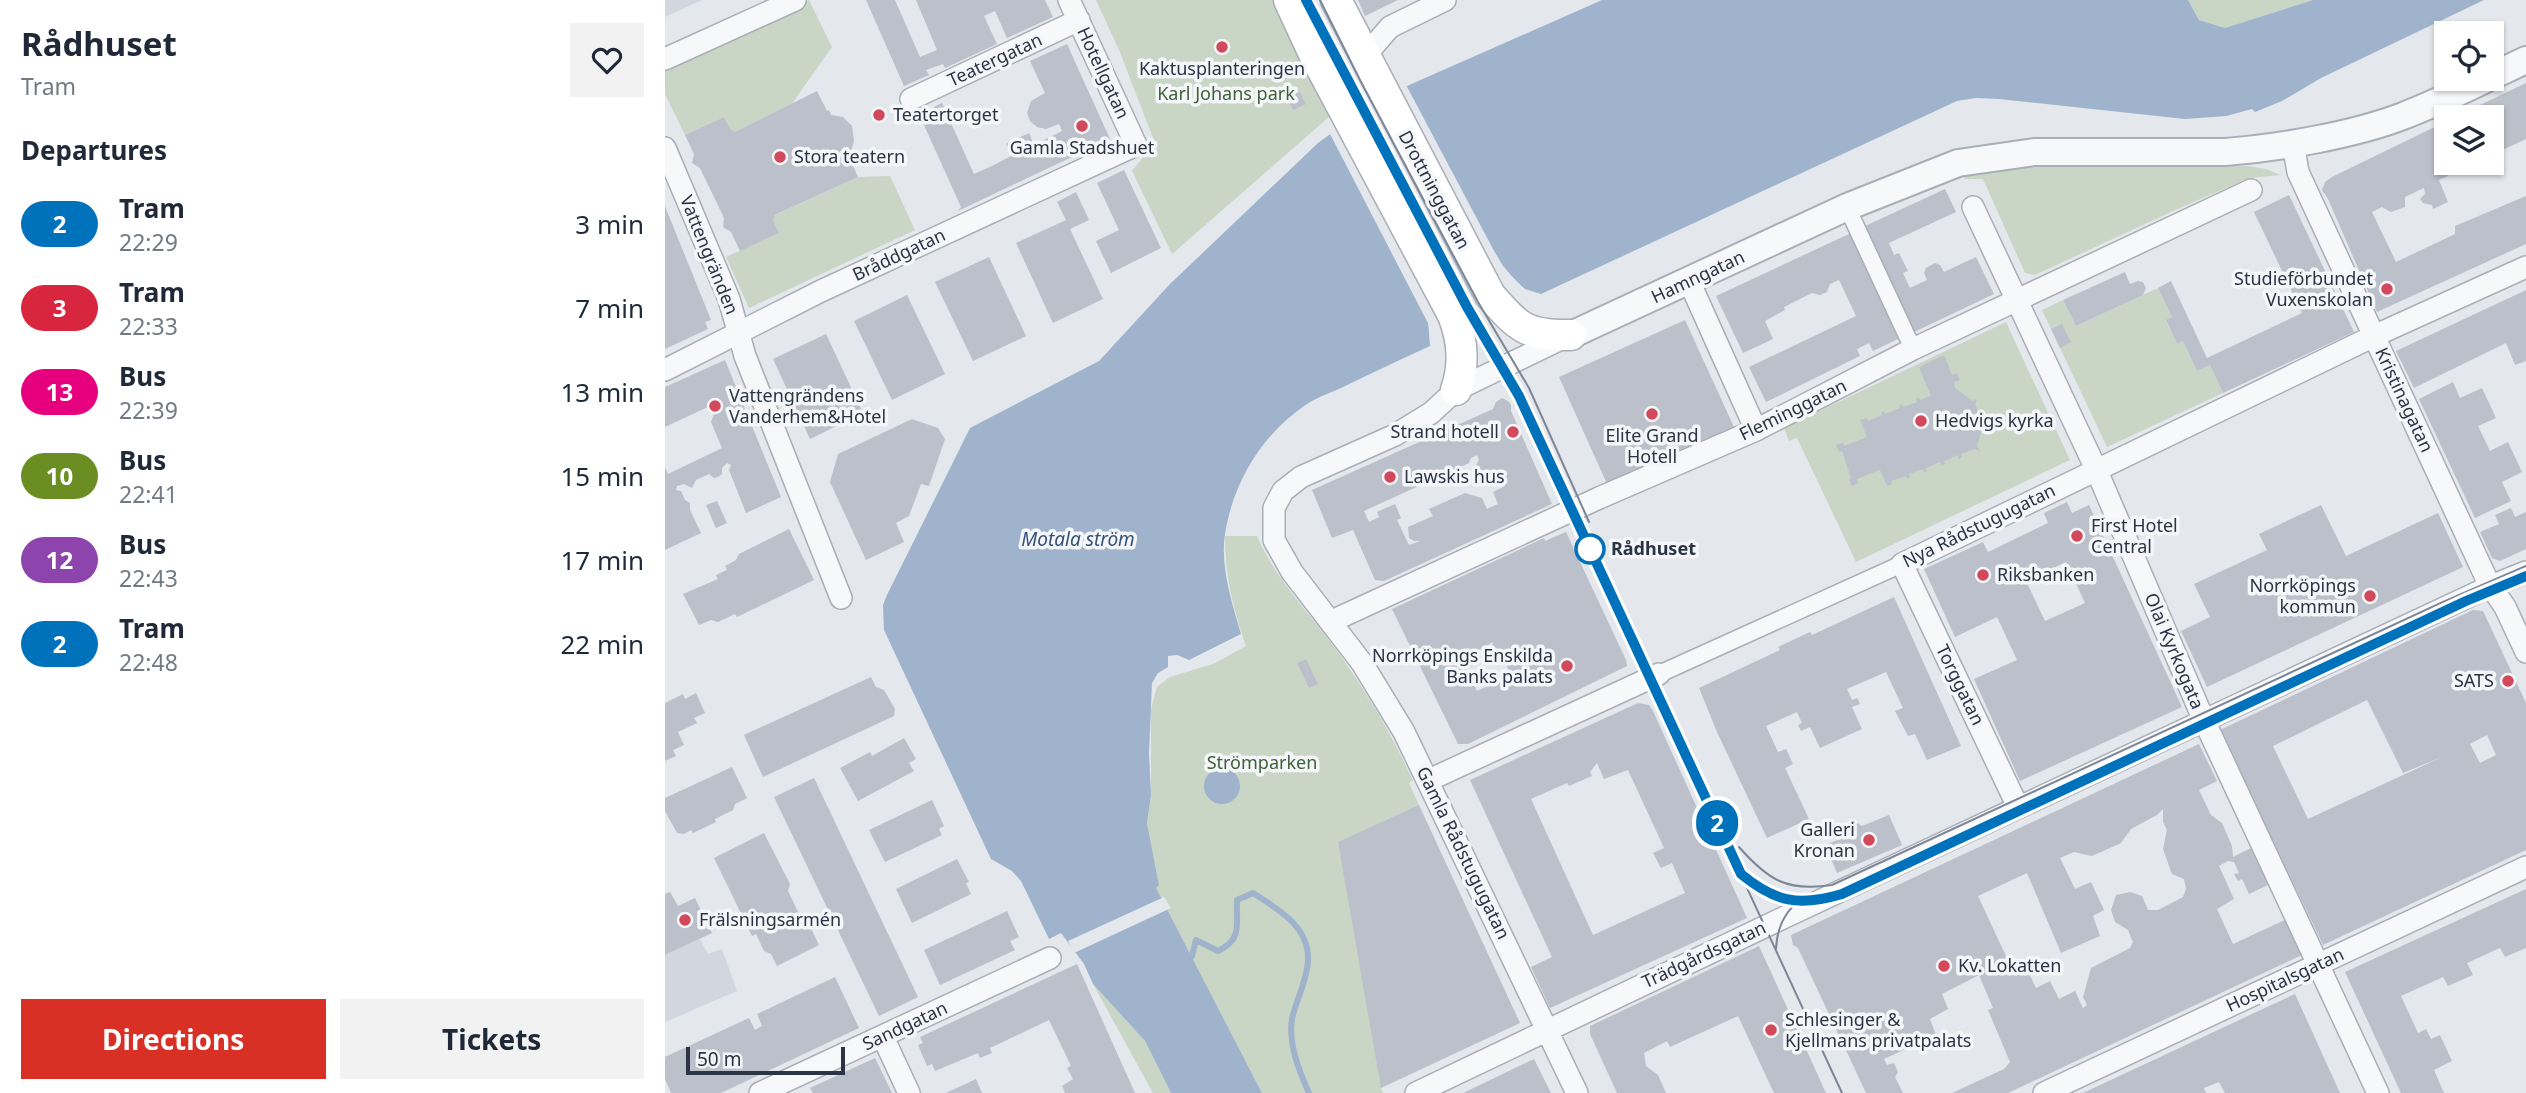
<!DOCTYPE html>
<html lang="en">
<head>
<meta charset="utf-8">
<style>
  body { margin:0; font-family:"Noto Sans",sans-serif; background:#f2f2f3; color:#1f2937; height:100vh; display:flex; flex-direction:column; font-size:26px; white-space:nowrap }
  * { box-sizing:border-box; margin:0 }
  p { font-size:23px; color:#747a83 }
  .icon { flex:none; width:38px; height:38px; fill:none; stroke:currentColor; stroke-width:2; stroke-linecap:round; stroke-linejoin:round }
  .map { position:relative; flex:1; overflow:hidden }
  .side { display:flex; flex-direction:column; background:#fff; width:665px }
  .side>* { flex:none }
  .badge { padding:0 14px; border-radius:23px; font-size:24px; line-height:46px }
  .buttons { position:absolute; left:1769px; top:21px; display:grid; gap:14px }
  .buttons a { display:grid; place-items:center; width:70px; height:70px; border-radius:0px; background:#fff; box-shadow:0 2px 5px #0004; font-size:35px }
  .scale { position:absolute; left:21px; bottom:18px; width:159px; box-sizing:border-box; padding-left:7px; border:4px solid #2b3445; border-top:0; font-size:19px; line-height:24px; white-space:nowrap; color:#2b3445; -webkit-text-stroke:5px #f4f6f9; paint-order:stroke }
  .map>.badge { position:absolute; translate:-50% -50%; box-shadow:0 0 0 4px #fff }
  h2 { padding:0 21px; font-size:26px; line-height:63px }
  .round { display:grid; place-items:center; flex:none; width:74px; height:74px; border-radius:0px; background:#f2f2f3 }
  .headline { display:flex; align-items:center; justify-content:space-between; height:119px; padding:0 21px }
  h1 { font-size:33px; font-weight:700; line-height:52px }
  .button { display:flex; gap:14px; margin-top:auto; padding:14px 21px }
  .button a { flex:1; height:80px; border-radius:0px; background:#d93025; color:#fff; font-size:28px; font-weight:700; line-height:80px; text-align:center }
  .button a+a { background:#f2f2f3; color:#1f2937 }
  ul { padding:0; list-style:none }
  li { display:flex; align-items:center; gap:21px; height:84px; padding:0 21px }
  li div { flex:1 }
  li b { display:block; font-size:26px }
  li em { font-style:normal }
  li .badge { min-width:77px; font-weight:700; text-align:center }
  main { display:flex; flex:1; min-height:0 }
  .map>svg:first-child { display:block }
  .built { fill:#d2d6de }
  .green { fill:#c9d6c5 }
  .water { fill:#9fb4cc }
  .pier { fill:#e4e7ec }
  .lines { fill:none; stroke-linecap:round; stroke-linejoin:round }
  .stream { stroke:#9fb4cc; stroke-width:6 }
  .building { fill:#bbc0ca; fill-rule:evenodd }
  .pedestrian-casing { stroke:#a9aeb7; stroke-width:19 }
  .minor-casing { stroke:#a9aeb7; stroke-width:24 }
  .tertiary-casing { stroke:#a9aeb7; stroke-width:30 }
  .secondary-casing { stroke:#a9aeb7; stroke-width:33 }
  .pedestrian { stroke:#f7f8fa; stroke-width:16 }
  .minor { stroke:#f7f8fa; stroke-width:21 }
  .tertiary { stroke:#f7f8fa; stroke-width:26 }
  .secondary { stroke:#fff; stroke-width:30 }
  .tram { stroke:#7d8696; stroke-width:2 }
  .line-casing { stroke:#fff; stroke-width:16 }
  .line { stroke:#0072bc; stroke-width:10 }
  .poi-dot { fill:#d1495b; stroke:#f4f6f9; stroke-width:2.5 }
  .stop-dot { fill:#fff; stroke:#0072bc; stroke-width:3.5 }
  .labels { text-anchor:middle; stroke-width:7; stroke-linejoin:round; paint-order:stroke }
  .street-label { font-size:18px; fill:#2b3445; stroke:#f4f6f9 }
  .poi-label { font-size:18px; fill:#2b3445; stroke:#f4f6f9; text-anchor:start }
  .park-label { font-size:18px; fill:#3f6138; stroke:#f4f6f9 }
  .stop-label { font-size:18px; font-weight:bold; fill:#2b3445; stroke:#f4f6f9; text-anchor:start }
  .water-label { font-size:19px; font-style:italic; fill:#34527a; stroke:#f4f6f9 }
</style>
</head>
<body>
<main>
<section class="side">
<div class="headline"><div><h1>Rådhuset</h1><p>Tram</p></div><a class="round"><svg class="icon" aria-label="heart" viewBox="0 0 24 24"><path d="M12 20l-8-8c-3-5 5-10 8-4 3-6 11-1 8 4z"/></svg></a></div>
<h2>Departures</h2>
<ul>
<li><span class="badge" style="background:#0072bc;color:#fff">2</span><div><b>Tram</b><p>22:29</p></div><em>3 min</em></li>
<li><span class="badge" style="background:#d7263d;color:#fff">3</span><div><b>Tram</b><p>22:33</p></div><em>7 min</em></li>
<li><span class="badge" style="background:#e6007e;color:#fff">13</span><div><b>Bus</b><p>22:39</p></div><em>13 min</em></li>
<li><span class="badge" style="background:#6b8e23;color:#fff">10</span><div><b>Bus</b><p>22:41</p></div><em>15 min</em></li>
<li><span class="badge" style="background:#8e44ad;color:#fff">12</span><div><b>Bus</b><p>22:43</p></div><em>17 min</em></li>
<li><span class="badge" style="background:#0072bc;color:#fff">2</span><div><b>Tram</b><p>22:48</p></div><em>22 min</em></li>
</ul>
<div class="button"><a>Directions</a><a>Tickets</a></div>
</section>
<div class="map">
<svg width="1861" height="1093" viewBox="0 0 1861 1093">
  <rect width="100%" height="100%" fill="#e4e7ec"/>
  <path class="built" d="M0 0H37L0 17Z
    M35 939 43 954 57 949 72 991 0 1022V955Z"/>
  <path class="green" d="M144 0 167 47 126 105 70 132 65 129 59 117 20 135 0 94V66Z
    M431 0H610L665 116 507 254 467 171 490 143 454 50Z
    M1523 0H1648L1560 28 1534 20Z
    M1364 166H1583L1601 169 1615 175 1584 178 1506 212 1370 275 1360 273 1318 179H1299L1300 176 1327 169Z
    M225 176 250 230 84 308 61 257 114 233 108 220 109 216 193 177Z
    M1493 288 1507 317 1501 321 1512 344 1518 341 1532 371 1545 365 1558 393 1442 447 1377 310 1398 300 1411 326Z
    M1341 322 1405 460 1191 562 1132 438 1124 441 1119 428Z
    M560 536H592C611 581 647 615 675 655 703 695 728 736 748 781L744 783 754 805 716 1088 718 1093H597L490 888 494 885 482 823 486 795V709L492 687 505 677 548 664 581 646C568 609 560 575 560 536Z
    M428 984 480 1041 506 1093H488Z"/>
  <path class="water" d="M937 0H1523L1534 20 1560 28 1648 0H1819L1656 78 1617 101 1590 112 1587 109 1561 116 1520 119 1334 99 1311 98 1292 101 876 294 860 289 847 277 763 321 765 346C736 359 707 373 678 387 665 393 650 398 639 406 596 436 568 483 560 534 555 567 567 603 576 634L524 660 512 655 503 656V667L493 673 487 683 484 754 486 795 482 823 494 885 491 888 597 1093H506L480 1041 428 984 419 964 396 933 384 939 356 881 347 871 326 859 219 630 218 605 222 595 305 428 434 361 505 284 653 143 700 109 742 86Z
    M539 786a18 18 0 1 1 36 0a18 18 0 1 1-36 0Z"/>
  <path class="pier" d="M740 83 828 249 838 266 851 281H846L767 323 765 327 664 132 698 106Z
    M499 897 506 908 409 953 403 941Z"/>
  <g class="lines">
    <path class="stream" d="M527 956 531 940 553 951C578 939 571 925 572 900L588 893C613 909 645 927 643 961 642 981 631 1000 627 1019 623 1043 634 1071 644 1093"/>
  </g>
  <path class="building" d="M201 0H230L255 57 272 50 251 0H380L388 17 342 38 330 11 319 16 332 44 280 68 278 64 261 70 264 75 239 86Z
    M693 0H733L700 16Z
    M402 44 445 139 293 211 296 207 254 114 277 103 309 174 329 165 346 156 341 144 364 133 369 145 397 131 394 124 381 129 372 127 365 121 362 113 366 101 380 93 365 61Z
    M1861 83V139L1827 155V117H1790Z
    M152 91 162 111 164 110 166 115 178 117 187 126 189 141 184 157 193 177 110 215 108 220 114 233 75 251 66 232 58 227 59 218 35 168 27 163 29 154 20 135 59 117 65 129 70 132Z
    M635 92 641 104 628 110 622 98Z
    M1782 121V163H1811L1774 180 1783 202 1768 209 1767 205 1758 203 1755 199 1760 194 1759 188 1740 197V207L1726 212 1717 207 1707 212 1731 262 1790 234V226L1861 196V244L1712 312 1663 199 1657 190 1660 182 1667 177Z
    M459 170 496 248 446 273 431 241 454 230 432 183Z
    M1280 189 1291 212 1224 243 1229 255 1234 253 1243 271 1238 273 1245 288 1262 280 1259 273 1261 268 1270 263 1275 265 1279 272 1311 257 1329 294 1247 333 1198 227Z
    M411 192 424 220 405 229 438 299 388 323 351 243 401 220 392 202Z
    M1624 195 1689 332 1558 393 1545 365 1532 371 1518 341 1512 344 1501 320 1507 317 1493 288 1506 281 1542 358 1637 313 1589 212Z
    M0 206 46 320 40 322 43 329 0 349Z
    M1186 233 1235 338 1208 351 1204 343 1192 349 1195 356 1101 402 1084 367 1191 316 1174 280 1165 284 1162 292 1155 295 1147 293 1119 307 1120 310 1100 321 1108 339 1078 353 1051 296Z
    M324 257 361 336 308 361 270 282Z
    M1460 272 1465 284 1473 281 1478 282 1481 288 1478 295 1411 326 1398 300Z
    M1861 290V361L1850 365 1841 343 1749 388 1731 351Z
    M242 295 280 374 227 400 189 321Z
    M1020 320 1069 427 942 484 894 377Z
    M1397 324 1406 342 1395 348 1386 329Z
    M161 334 198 413 145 439 108 359Z
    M1279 355 1287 375 1292 373 1295 380 1289 382 1290 388 1308 401 1310 399 1312 400 1310 404 1317 422 1321 423 1318 425 1312 446 1315 451 1310 449 1296 454 1297 457 1294 459 1293 455 1279 461 1280 464 1277 465 1275 462 1261 468 1262 471 1259 472 1258 469 1244 474 1245 477 1242 479 1241 476 1226 481 1227 484 1222 486 1215 470 1192 479 1193 483 1187 486 1184 479 1186 478 1177 451 1174 452 1171 445 1178 443 1179 446 1202 437 1195 420 1202 418 1203 421 1217 415 1216 412 1219 411 1220 414 1235 408 1234 406 1237 404 1238 407 1252 402 1251 399 1254 397 1255 400 1266 396 1254 367Z
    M60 360 116 497 81 513 64 470 66 465 62 463 57 468V474L53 477 49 478 44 474 31 480 27 488 19 484 12 486 11 490 16 491 20 500 25 503V510L36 533 0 550V467L3 474 57 448 46 422 49 414 45 406 0 427V387Z
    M1788 382 1795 398 1817 388 1831 418 1813 426 1825 451 1843 442 1857 472 1837 482 1846 501 1810 518 1754 399Z
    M837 398 843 401 846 405V411L887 504 719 581 710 580 688 530 667 538 647 490 828 409 831 402ZM812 455 814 460 808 471 812 482 834 472 840 486 828 492 833 504 822 509 817 498 800 493 764 509 768 516 743 527 744 538 749 541H755L744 545 732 520 736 518 730 504 712 512 714 517 704 522 699 511 804 463 806 458Z
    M247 419 273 428 280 439 264 486 256 484 244 516 231 523 239 542 201 560 165 482 173 454Z
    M52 501 62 523 51 528 41 505Z
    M1402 502 1407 513 1424 505 1517 707 1355 781 1309 679 1352 660 1332 617 1290 637 1259 569 1318 542 1323 552 1383 523 1379 513ZM1401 562 1420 603 1380 621 1361 581Z
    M1656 505 1681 556 1773 513 1798 567 1542 687 1516 631 1545 617 1529 584 1602 550 1594 534Z
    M1846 508 1850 517 1861 512V549L1835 561 1827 558 1815 532 1834 524 1830 515Z
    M124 529 149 580 72 617 70 614 53 622 46 620 34 625 18 594 53 579 51 575 62 570 60 566 71 560 74 554Z
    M901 532 961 660 962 666 803 744H793L727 609 879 538 880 541ZM828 642 827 648 835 650 846 675 812 691 801 670 813 662 812 657 807 654Z
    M1229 597 1296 746 1262 760 1250 734 1243 736 1230 711 1238 708 1221 672 1182 689 1187 700 1192 698 1195 704 1187 707 1197 729 1155 748 1145 727 1136 731 1133 725 1137 723 1132 712 1101 726 1113 752 1121 749 1128 764 1120 768 1144 819 1102 838 1052 732 1034 688 1115 650 1113 647 1145 632 1147 635Z
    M1808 610 1818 611 1861 703V850L1658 945 1555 730ZM1702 700 1738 773 1777 757 1643 819 1608 746ZM1822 735 1831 755 1815 763 1805 744Z
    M641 659 653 684 644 688 632 663Z
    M206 677 211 687 219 690 230 709 229 716 98 777 79 735Z
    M31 693 40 713 29 718 32 723 13 732 19 745 8 750 11 756 0 761V703L18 694 20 699Z
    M973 703 984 705 988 711 1082 918 885 1008 866 967 887 957 805 780ZM932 763 939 779 963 770 999 848 988 853 996 868 1007 863 1020 893 928 935 866 799 902 783 904 786 927 776 925 772Z
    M239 738 251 759 244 763 249 771 193 801 175 768 205 752 207 756Z
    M1534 744 1552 781 1534 790 1546 815 1557 823 1567 846 1568 857 1588 847 1605 884 1584 894 1577 879 1573 881 1569 874 1574 873 1569 862 1563 861 1554 866 1569 899 1552 909 1568 944 1622 919 1639 954 1343 1093H1287L1339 1069 1345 1062 1323 1010 1328 1008 1314 975 1277 994 1283 1009 1265 1019 1271 1035 1219 1059 1222 1065 1229 1063 1233 1072 1230 1077 1238 1093H1201L1133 948 1128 945 1126 935ZM1498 809V822L1502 830 1498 849 1507 874 1519 879 1521 889 1518 897 1493 910H1483L1477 896 1465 892 1451 895 1446 910 1450 922 1463 930 1468 942 1465 948 1426 968 1418 997 1422 1005 1418 1008 1410 991 1394 999 1385 981 1371 988 1359 963 1347 969 1313 896 1362 873 1396 953 1435 936 1428 916 1439 910 1426 882 1410 889 1395 858 1409 852 1427 856 1456 843 1466 829 1492 815Z
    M67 767 82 798 70 804 68 810 50 819 51 822 28 833 26 830 19 834 12 833 0 811V798Z
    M149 778 253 997 214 1016 109 797Z
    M267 800 279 826 274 829 277 835 220 862 204 830Z
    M754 805 855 1023 716 1088 673 842Z
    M1224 815 1237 845 1172 873 1160 845 1185 835 1183 828 1187 820 1197 826Z
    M99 833 125 884 123 891 134 914 138 912 154 945 112 966 106 954 99 951 91 934 87 936 49 858Z
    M292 859 304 882 301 883 306 894 247 923 231 889Z
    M1861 889V948L1840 957 1835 948 1802 963 1808 975 1783 986 1778 977 1736 996 1753 1033 1761 1029 1766 1039 1775 1035 1787 1061 1769 1070 1779 1093H1736L1680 972Z
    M5 892 13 906 30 898 47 933 0 955V894Z
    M342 911 354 937 345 941 350 950 275 985 259 950Z
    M1094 946 1161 1093H1109L1073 1016 1005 1047 1002 1041 979 1053 981 1066 993 1075 1001 1093H952L925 1034V1026Z
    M412 964 470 1093H400L397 1086 408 1079 402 1068 406 1066 384 1020 325 1048 327 1053 315 1058 313 1053 270 1071 267 1064 262 1066 253 1045 258 1043 255 1037Z
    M170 977 194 1028 56 1093H6L0 1079V1057L84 1018 90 1030 97 1026 92 1014Z
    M1630 994 1675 1093H1560L1554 1082 1539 1088 1541 1093H1418Z
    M210 1058 227 1093H148L145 1088Z
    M869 1059 886 1093H798Z
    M311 1079 317 1093H281Z"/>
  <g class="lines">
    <g class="pedestrian-casing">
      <path id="pedestrian" d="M1182 207 1248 349
        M994 674 1237 564"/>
    </g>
    <g class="minor-casing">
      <path id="minor" d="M0 59 130 0
        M704 65 706 49 725 27 780 0
        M246 99 414 20
        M1628 143 1633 172 1823 582 1840 607 1861 652
        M0 148 64 299 80 356 176 598
        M1308 207 1431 469 1537 716 1713 1093
        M1024 281 1091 430
        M902 336 791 390 766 413 730 435 636 477 618 491 609 508V540L627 572 697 663 739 732 912 1093
        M0 370 156 291 471 145 404 0
        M667 621 934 498 1091 430 1248 349 1586 190
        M764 780 994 674
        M1353 807 1237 564 1709 336 1861 267
        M218 1037 244 1093
        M95 1093 385 958
        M751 1093 1120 917 1826 586 1861 572
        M1379 1093 1861 867"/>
    </g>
    <g class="tertiary-casing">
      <path id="tertiary" d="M1827 76 1861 60
        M906 335 1182 207 1293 163 1369 152H1560C1613 148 1689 135 1738 116 1766 105 1794 92 1821 79"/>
    </g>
    <g class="secondary-casing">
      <path id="secondary" d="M624 0 649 54 788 315C798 340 800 364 791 390
        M671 0 825 295C854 328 861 336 906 335"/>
    </g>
    <use href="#pedestrian" class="pedestrian"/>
    <use href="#minor" class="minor"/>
    <use href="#tertiary" class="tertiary"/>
    <use href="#secondary" class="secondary"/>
    <path class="tram" d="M641 0 802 307 854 396 1177 1093
      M655 0 696 82 813 302 864 388 924 522
      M1074 847C1103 880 1122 892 1167 885L1778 602 1861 566
      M1078 876 1111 898 1133 902 1154 901 1203 883 1400 790
      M1111 949C1112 928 1119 911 1137 899"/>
  </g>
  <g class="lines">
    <g class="line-casing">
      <path id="line" d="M641 0 802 307 854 396 1076 874C1110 902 1134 907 1177 894L1801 601 1861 576"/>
    </g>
    <use href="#line" class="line"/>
  </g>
  <g class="poi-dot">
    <circle cx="557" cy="47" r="7"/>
    <circle cx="214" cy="115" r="7"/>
    <circle cx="417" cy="126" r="7"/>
    <circle cx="115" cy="157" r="7"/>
    <circle cx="1722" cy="289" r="7"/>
    <circle cx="50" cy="406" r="7"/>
    <circle cx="987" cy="414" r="7"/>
    <circle cx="1256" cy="421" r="7"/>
    <circle cx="848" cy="432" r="7"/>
    <circle cx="725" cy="477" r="7"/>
    <circle cx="1412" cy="536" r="7"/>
    <circle cx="1318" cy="575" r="7"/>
    <circle cx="1705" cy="596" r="7"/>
    <circle cx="902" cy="666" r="7"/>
    <circle cx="1843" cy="681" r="7"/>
    <circle cx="1204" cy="840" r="7"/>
    <circle cx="20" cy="920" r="7"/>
    <circle cx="1279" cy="966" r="7"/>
    <circle cx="1106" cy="1030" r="7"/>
  </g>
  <circle class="stop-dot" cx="925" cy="549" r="14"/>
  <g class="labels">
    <g class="street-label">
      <text transform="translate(330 60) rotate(-25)" y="6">Teatergatan</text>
      <text transform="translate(438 73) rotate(65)" y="6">Hotellgatan</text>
      <text transform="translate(769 190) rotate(62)" y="6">Drottninggatan</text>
      <text transform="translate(44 255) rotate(68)" y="6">Vattengränden</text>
      <text transform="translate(234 255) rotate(-25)" y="6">Bråddgatan</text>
      <text transform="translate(1033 277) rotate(-25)" y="6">Hamngatan</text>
      <text transform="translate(1739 400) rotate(65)" y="6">Kristinagatan</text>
      <text transform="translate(1128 410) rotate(-26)" y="6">Fleminggatan</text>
      <text transform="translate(1314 526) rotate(-26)" y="6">Nya Rådstugugatan</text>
      <text transform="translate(1509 651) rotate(67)" y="6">Olai Kyrkogata</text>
      <text transform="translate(1295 685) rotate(64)" y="6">Torggatan</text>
      <text transform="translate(798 853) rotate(64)" y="6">Gamla Rådstugugatan</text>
      <text transform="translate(1039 955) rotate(-25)" y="6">Trädgårdsgatan</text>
      <text transform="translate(1620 980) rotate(-25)" y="6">Hospitalsgatan</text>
      <text transform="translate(240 1026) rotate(-25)" y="6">Sandgatan</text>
    </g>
    <g class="poi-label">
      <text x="557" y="75" text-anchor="middle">Kaktusplanteringen</text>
      <text x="228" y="121">Teatertorget</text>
      <text x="417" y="154" text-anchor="middle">Gamla Stadshuet</text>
      <text x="129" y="163">Stora teatern</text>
      <text x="1708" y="285" text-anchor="end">Studieförbundet<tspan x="1708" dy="21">Vuxenskolan</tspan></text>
      <text x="64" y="402">Vattengrändens<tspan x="64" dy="21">Vanderhem&amp;Hotel</tspan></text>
      <text x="1270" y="427">Hedvigs kyrka</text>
      <text x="834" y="438" text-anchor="end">Strand hotell</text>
      <text x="987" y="442" text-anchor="middle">Elite Grand<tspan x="987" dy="21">Hotell</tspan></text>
      <text x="739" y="483">Lawskis hus</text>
      <text x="1426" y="532">First Hotel<tspan x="1426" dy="21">Central</tspan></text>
      <text x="1332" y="581">Riksbanken</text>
      <text x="1691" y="592" text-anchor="end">Norrköpings<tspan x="1691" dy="21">kommun</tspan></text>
      <text x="888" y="662" text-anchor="end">Norrköpings Enskilda<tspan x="888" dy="21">Banks palats</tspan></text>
      <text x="1829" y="687" text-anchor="end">SATS</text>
      <text x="1190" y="836" text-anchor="end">Galleri<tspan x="1190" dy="21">Kronan</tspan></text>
      <text x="34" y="926">Frälsningsarmén</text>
      <text x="1293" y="972">Kv. Lokatten</text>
      <text x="1120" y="1026">Schlesinger &amp;<tspan x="1120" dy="21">Kjellmans privatpalats</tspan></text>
    </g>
    <g class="park-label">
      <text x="561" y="100">Karl Johans park</text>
      <text x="597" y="769">Strömparken</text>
    </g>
    <g class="stop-label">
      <text x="946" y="555">Rådhuset</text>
    </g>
    <g class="water-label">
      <text x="413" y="546">Motala ström</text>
    </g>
  </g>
</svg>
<div class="buttons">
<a><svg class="icon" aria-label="locate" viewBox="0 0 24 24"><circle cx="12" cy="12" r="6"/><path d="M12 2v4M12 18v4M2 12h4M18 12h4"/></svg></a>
<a><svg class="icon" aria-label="layers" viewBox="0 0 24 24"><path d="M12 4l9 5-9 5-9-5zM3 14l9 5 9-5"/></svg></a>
</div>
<div class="scale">50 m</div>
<b class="badge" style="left:1052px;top:823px;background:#0072bc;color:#fff">2</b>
</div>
</main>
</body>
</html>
